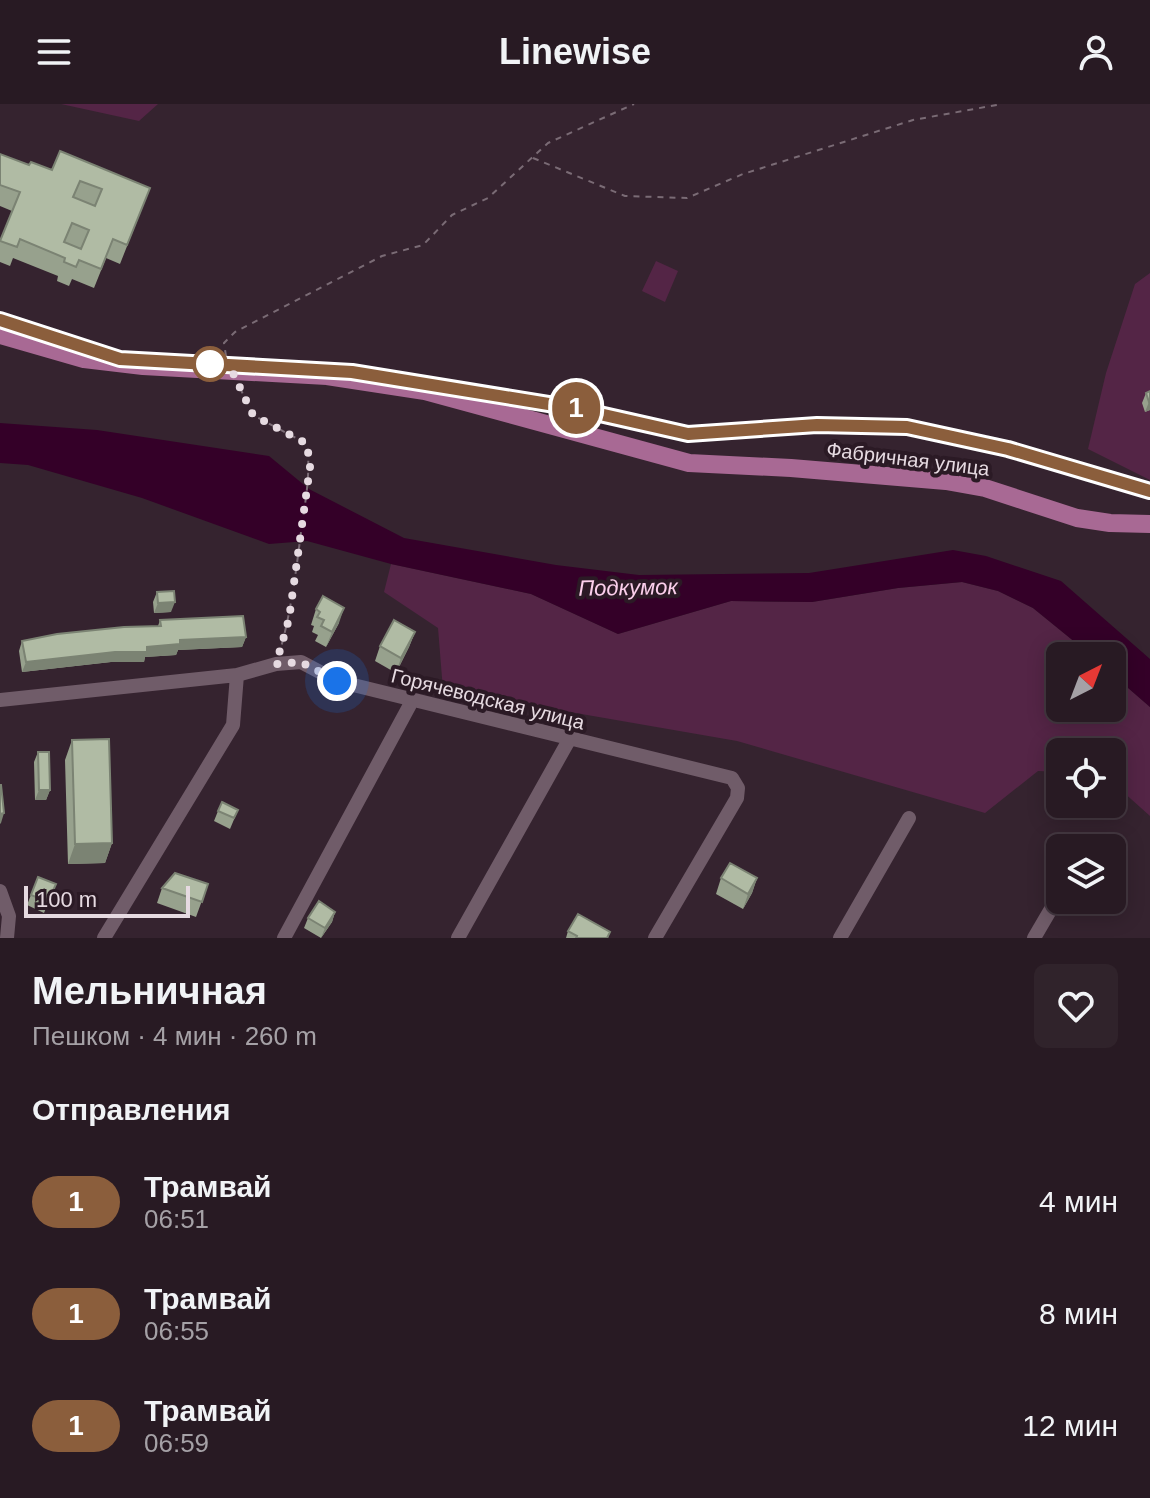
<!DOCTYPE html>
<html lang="ru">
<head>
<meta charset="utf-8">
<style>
  body { margin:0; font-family:Arial,sans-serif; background:#30232b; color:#f1f3f6; height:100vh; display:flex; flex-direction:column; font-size:30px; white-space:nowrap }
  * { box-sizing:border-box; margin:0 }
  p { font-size:26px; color:#a5a1a6 }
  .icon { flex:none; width:44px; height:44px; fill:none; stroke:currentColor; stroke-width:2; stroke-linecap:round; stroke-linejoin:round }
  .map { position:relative; height:834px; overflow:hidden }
  .side { display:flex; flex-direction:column; background:#281a23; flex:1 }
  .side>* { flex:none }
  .badge { padding:0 16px; border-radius:26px; font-size:28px; line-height:52px }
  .needle { width:52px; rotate:42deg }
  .controls { position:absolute; left:1046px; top:538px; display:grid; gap:16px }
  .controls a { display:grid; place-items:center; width:80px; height:80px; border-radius:12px; background:#281a23; box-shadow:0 4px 20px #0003,0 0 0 2px #443841; font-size:40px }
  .scale { position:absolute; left:24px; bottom:20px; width:166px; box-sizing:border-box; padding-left:8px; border:4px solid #e6dae1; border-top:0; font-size:22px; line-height:28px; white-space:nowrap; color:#e6dae1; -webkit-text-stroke:6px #2b1a25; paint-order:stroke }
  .you { position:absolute; width:40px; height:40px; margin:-20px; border:6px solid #fff; border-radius:50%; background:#1a73e8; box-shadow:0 0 0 12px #1a73e833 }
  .map>.badge { position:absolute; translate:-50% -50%; box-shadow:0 0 0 4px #fff }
  h2 { padding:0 32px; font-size:30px; line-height:72px }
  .round { display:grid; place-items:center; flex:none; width:84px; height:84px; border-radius:12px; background:#30232b }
  .summary { display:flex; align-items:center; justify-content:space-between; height:136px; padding:0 32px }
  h1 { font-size:38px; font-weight:700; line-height:60px }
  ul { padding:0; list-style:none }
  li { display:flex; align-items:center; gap:24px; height:112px; padding:0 32px }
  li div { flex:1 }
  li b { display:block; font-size:30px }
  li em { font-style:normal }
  li .badge { min-width:88px; font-weight:700; text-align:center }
  header { display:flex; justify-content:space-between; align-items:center; height:104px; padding:0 32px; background:#281a23; font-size:36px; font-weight:700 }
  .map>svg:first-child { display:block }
  .green { fill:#542546 }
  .water { fill:#340028 }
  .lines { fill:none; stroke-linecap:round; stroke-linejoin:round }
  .path { stroke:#7a6b75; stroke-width:2; stroke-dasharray:6 6; stroke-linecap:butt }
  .minor { stroke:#705c69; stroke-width:14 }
  .major { stroke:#a86994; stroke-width:18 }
  .tram { stroke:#afa1aa; stroke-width:2 }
  .wall { fill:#97a18d }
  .shaded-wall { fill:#7b8373 }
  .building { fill:#b0bba4; stroke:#7b8373; stroke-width:2; fill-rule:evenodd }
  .line-casing { stroke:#fff; stroke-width:18 }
  .line { stroke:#8b5e3c; stroke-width:12 }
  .walk { stroke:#e6dae1; stroke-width:8; stroke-dasharray:0 14.4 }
  .stop-dot { fill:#fff; stroke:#8b5e3c; stroke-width:4 }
  .labels { text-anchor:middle; stroke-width:8; stroke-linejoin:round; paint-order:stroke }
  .street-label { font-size:20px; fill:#e6dae1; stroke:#2b1a25 }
  .water-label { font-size:22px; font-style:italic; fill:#fbcfeb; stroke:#2b1a25 }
</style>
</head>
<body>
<header><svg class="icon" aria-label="menu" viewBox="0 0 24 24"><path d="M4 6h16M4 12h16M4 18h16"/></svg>Linewise<svg class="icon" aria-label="person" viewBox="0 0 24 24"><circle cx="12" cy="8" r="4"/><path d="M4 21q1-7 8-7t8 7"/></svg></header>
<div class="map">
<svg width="1150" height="834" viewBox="0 0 1150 834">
  <rect width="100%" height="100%" fill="#35232f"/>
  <path class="green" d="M61 0H158L139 17Z
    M656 157 678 167 665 198 642 187Z
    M1150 169V376L1088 345 1106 269 1135 180Z
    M391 460 531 490 618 530 731 497 812 498 898 484 962 478 998 487 1033 504 1092 552H1060V604H1112V570L1150 603V712L1112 678V648H1060V668L1038 667 985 709 737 637 443 586 438 524 384 488Z"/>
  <path class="water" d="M0 319 97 326 269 352 309 385 404 434 556 461 639 471 809 469 953 446 986 452 1061 477 1150 555V603L1112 570V552H1092L1033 504 998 487 962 478 898 484 812 498 731 497 618 530 531 490 391 460 307 437 269 440 142 394 28 361 0 359Z"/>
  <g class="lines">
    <path class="path" d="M533 54 625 92 687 94 743 70 913 16 1002 0
      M226 252 224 239 235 228 382 152 423 141 452 111 488 94 548 39 634 0
      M240 284 253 311 307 340C311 370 305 399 301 428 296 468 291 508 280 547"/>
    <path class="minor" d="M0 596 237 571 276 560 301 558 337 577 732 674 738 684 737 694 655 834
      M0 787 9 812 7 834
      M104 834 233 621 237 571
      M284 834 412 597
      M458 834 569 636
      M840 834 909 714
      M1034 834 1058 793"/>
    <path class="major" d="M0 231 84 255 143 262 327 272 425 287 689 359 791 364 946 377 985 384 1077 414 1110 419 1150 420"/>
    <path class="tram" d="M0 216 120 255 352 268 594 308 688 330 817 321 907 323 1008 345 1150 387"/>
  </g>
  <path class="wall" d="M0 50 29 61 150 84 120 160 106 154 94 184 72 175 69 182 57 177 58 172 13 154 10 162 0 158V138L12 107 0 102Z
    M1150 287V306L1145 308 1142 299 1146 289Z
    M157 488 171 508 154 509 153 498Z
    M316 505 339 519 326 543 315 537 318 531 312 528 314 522 311 521Z
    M160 516 246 533 242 543 178 546 176 551 145 553 144 558H111L22 568 19 547 22 537 158 522Z
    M415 528 409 543 396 569 375 557 380 542Z
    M72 636 112 739 105 759 68 760 65 656Z
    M38 648 50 686 46 696H35L34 658Z
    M238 706 230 725 214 717 218 707Z
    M38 773 56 780 44 809 27 801Z
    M721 774H757L752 789 743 805 716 790Z
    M208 780 196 813 157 799 162 784Z
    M335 808 332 818 321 834 304 824 308 814Z
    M568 827 610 828 608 834H566Z"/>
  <path class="shaded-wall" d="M1150 297V306L1145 308 1149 298Z
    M175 498 171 508 154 509 158 499Z
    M344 504 339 519 326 543 332 528Z
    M415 528 409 543 396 569 401 554Z
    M246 533 242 543 178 546 176 551 145 553 144 558H111L22 568 26 558 147 543 180 536Z
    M39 686H50L46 696H35Z
    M4 709 1 719 0 720V710Z
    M112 739 105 759 68 760 75 740Z
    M757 774 752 789 743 805 748 790Z
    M335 808 332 818 321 834 325 824Z"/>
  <path class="building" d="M60 47 150 84 127 141 113 135 101 165 79 156 76 163 64 158 65 154 20 135 17 143 0 137 20 88 0 81V82V50L29 61 31 58 52 66ZM80 77 102 85 95 102 73 93ZM72 119 89 126 81 145 64 138Z
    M1150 287V297L1149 298 1146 289Z
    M174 487 175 498 158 499 157 488Z
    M323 492 344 504 332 528 321 522 324 516 317 513 320 508 316 505Z
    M243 512 246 533 180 536V540L147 543V548H115L26 558 22 537 57 530 124 523 161 522 160 516Z
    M394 516 415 528 401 554 380 542Z
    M109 635 112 739 75 740 72 636Z
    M38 648H49L50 686H39Z
    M0 681H1L4 709 0 710Z
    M222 698 238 706 234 714 218 707Z
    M730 759 757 774 748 790 721 774Z
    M175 769 208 780 202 798 162 784Z
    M38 773 56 780 48 798 31 791Z
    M319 797 335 808 325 824 308 814Z
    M578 810 610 828 607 834H576L577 832 568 827Z"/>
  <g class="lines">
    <g class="line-casing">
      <path id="line" d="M0 216 120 255 352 268 573 304 688 330 817 321 907 323 1008 345 1150 387"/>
    </g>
    <use href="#line" class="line"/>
    <path class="walk" d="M210 260 202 265 232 267 253 311 307 340 310 363 289 515 276 560 301 558 337 577"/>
  </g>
  <circle class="stop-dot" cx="210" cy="260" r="16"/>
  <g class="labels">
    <g class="street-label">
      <text transform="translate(908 355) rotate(7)" y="7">Фабричная улица</text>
      <text transform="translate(488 595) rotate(14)" y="7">Горячеводская улица</text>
    </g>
    <g class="water-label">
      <text transform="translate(628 483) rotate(-1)" y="8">Подкумок</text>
    </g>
  </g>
</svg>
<div class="controls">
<a><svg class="needle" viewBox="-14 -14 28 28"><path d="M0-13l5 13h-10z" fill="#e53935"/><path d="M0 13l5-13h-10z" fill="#a5a1a6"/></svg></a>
<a><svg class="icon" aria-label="locate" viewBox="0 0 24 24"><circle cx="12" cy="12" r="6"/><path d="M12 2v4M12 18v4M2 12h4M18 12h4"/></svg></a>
<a><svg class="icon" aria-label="layers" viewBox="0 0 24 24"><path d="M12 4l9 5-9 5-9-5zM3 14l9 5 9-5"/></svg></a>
</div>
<div class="scale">100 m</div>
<div class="you" style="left:337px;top:577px"></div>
<b class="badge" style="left:576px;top:304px;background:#8b5e3c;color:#fff">1</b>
</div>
<section class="side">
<div class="summary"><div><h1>Мельничная</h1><p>Пешком · 4 мин · 260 m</p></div><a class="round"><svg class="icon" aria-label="heart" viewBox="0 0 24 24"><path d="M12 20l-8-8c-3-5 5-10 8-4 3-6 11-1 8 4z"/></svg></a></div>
<h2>Отправления</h2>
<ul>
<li><span class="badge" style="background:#8b5e3c;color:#fff">1</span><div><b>Трамвай</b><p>06:51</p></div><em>4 мин</em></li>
<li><span class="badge" style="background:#8b5e3c;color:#fff">1</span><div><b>Трамвай</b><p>06:55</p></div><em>8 мин</em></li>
<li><span class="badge" style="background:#8b5e3c;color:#fff">1</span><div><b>Трамвай</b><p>06:59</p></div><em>12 мин</em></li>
</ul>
</section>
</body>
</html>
